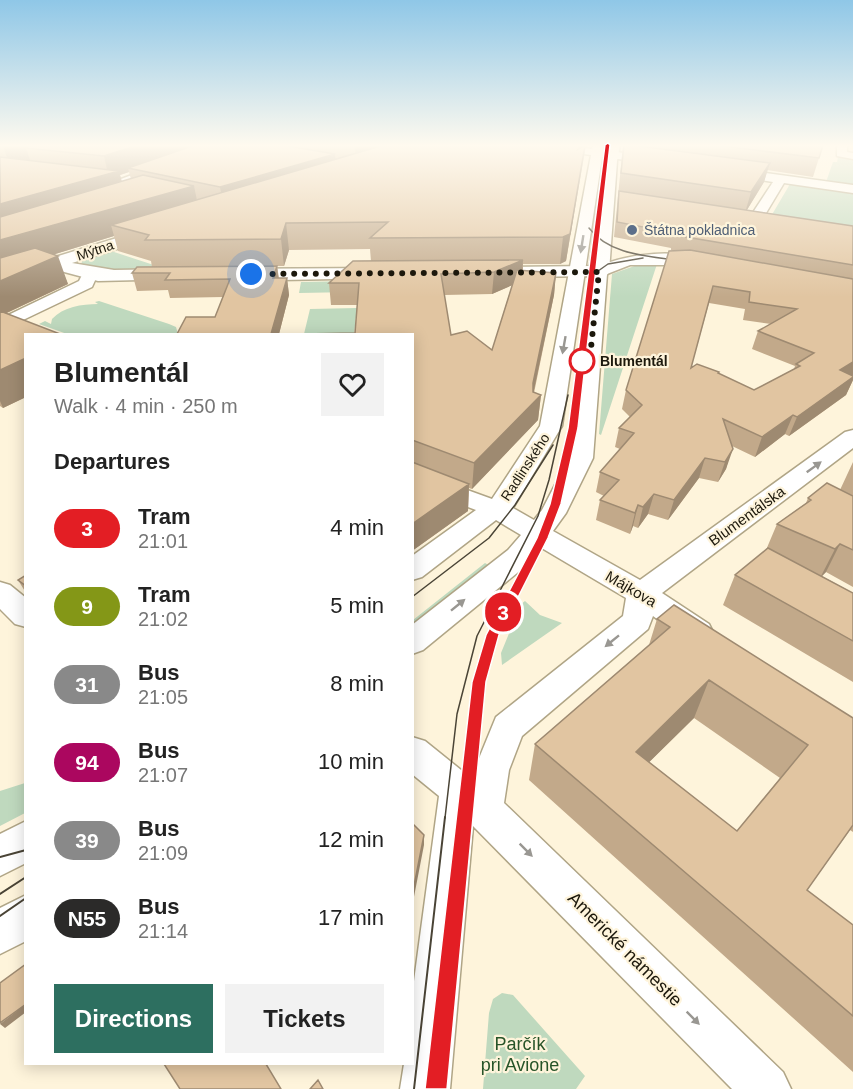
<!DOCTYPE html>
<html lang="en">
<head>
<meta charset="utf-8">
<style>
  body { margin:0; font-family:Arial,sans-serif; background:#f2f2f2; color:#222; height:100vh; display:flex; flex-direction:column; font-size:22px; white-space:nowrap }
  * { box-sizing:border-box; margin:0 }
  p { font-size:20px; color:#767676 }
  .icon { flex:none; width:33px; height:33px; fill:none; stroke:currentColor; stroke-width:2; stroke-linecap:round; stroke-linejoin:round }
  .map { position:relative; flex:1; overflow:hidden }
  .panel { position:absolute; left:24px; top:333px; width:390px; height:732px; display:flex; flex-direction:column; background:#fff; border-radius:0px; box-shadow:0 3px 15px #0003 }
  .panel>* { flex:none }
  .badge { padding:0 12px; border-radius:20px; font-size:21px; line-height:39px }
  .you { position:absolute; width:30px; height:30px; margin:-15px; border:4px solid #fff; border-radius:50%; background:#1a73e8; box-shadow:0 0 0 9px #1a73e833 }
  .map>.badge { position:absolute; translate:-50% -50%; box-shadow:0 0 0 3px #fff }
  h2 { padding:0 30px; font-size:22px; line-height:54px }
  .round { display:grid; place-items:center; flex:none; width:63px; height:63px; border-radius:0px; background:#f2f2f2 }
  .overview { display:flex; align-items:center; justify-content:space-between; height:102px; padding:0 30px }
  h1 { font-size:28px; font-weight:700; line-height:45px }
  .primary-button { display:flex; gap:12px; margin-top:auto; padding:12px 30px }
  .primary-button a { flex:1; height:69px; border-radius:0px; background:#2d6f60; color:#fff; font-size:24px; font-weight:700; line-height:69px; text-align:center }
  .primary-button a+a { background:#f2f2f2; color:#222 }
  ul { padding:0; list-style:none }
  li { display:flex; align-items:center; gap:18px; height:78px; padding:0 30px }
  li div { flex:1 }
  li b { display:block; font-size:22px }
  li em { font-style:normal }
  li .badge { min-width:66px; font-weight:700; text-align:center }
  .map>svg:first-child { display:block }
  .green { fill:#bfd9be }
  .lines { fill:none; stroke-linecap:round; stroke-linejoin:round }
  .minor-casing { stroke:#b0a586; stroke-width:3 }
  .secondary-casing { stroke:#b0a586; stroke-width:3 }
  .minor { fill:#fff; fill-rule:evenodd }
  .secondary { fill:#fff; fill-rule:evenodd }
  .tram-far1 { stroke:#4a4436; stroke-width:1.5 }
  .tram { stroke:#4a4436; stroke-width:2 }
  .wall { fill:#c2a98a; fill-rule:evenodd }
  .shaded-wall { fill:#9e8a71 }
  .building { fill:#e1c5a1; stroke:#9e8a71; stroke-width:1.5; fill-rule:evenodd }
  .oneway { fill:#999792 }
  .line { fill:#e31e24; stroke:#fff; stroke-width:1.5 }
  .walk { stroke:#1c180c; stroke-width:6; stroke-dasharray:0 10.8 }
  .service-dot { fill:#5c6f8a; stroke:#fef4db; stroke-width:2 }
  .stop-dot { fill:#fff; stroke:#e31e24; stroke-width:3 }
  .labels { text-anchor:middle; stroke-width:4.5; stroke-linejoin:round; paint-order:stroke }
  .far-service-label { font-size:14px; fill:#4e5e75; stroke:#fef4db; text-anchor:start }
  .far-street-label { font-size:14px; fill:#1c180c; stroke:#fef4db }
  .far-stop-label { font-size:14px; font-weight:bold; fill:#1c180c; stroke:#fef4db; text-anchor:start }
  .street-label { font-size:15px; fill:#1c180c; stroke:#fef4db }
  .near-street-label { font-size:18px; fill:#1c180c; stroke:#fef4db }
  .near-park-label { font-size:18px; fill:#275428; stroke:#fef4db }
</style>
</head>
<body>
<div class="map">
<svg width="853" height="1089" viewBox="0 0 853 1089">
  <rect width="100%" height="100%" fill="#fef4db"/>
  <path class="green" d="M838 157 853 159V185L826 182 833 162H837Z
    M790 184 853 193V231L770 218Z
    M111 251 166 269 118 273 84 269 81 261Z
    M640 264H657L601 435 599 434 612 274Z
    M353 281 352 292 299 293 301 282Z
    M99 301 169 324 176 327 178 334H67L39 324 45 321 51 324 52 319C63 307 82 304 98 304L95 302Z
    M357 308 354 334H304L310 309Z
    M485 563 490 566 413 628V620Z
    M525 601 540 615 562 623 502 665 501 653 521 604Z
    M25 783V813L0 826V791Z
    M502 993 513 995 585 1076 576 1089H483L489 1013 493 999Z"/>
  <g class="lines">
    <g class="minor-casing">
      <path id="minor" d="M536 145H563L592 149 593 145H603V150L658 158 664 161 658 164 602 157 562 426 513 508 534 520 542 510 569 458 591 272C604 257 680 246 693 260L685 265H630L607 274 593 458 566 513 553 531 640 580 845 432 853 430V448L662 593 709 624 713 632 709 640C687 647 670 628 653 616L648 629 522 736 509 770 504 803 783 1072 791 1089H732L473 826 450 1089H400L404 1064H412V996L439 796 412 774V737L425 741 471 778 496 717 623 616 626 598 540 547 528 564 423 650 412 654V625L508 550 521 535 496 520 422 577 412 580V556L476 510 412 486V470L492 499 540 426 591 155 541 148Z
        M837 145H847V152L853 153V159L837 156Z
        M164 163 168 164V168L115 188 111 189 105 185Z
        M729 168 853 185V193L784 183 760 223 755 224 748 220 773 182 725 174V170Z
        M89 271 97 276 92 287 0 331V319L79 281 83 273Z
        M0 582 10 585 26 598V627L15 624 0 609Z
        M26 821V863L0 876V834Z
        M26 895V941L0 954V908Z"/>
    </g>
    <g class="secondary-casing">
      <path id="secondary" d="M608 145H620L617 161 609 272 606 276 500 277 497 273 500 269 507 267 590 266 603 161Z
        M159 225 165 226 168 230 165 234 72 263 114 270 176 269 183 271 186 275 183 279 98 281 53 269 0 286V274Z
        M383 268 390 270 393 274 390 278 234 281 227 279 224 275 227 271 234 269Z"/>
    </g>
    <use href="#minor" class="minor"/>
    <use href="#secondary" class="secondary"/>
    <path class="tram-far1" d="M589 228C610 256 650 256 682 261
      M591 276 608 264 643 258
      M591 289 608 145
      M412 597 489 538 515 505 553 445
      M445 818 457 714 477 636 538 516 549 480 568 395
      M465 818 479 682 493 635 553 513 565 453"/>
    <path class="tram" d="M0 857 26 850
      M0 894 26 877
      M0 916 26 898
      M414 1089 445 817
      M436 1089 465 817"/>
  </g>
  <path class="wall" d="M0 145H586L566 261 560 264H523V270L556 273 554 295 534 393 541 395 538 420 472 489 469 488 468 511 412 551V334L355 333 357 305H331L329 283 371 261 370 249 289 250 284 266H277L279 278H287L289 295 279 334H177L215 317 223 297 170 298 168 290 137 291 132 273 152 267 151 261 118 251 114 236 55 254 68 284 7 313 26 334V397L3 408 0 406ZM129 172 131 179 122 182 120 175ZM512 285 492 350 451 335 444 295 492 294Z
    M623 145H823L813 177 767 170 764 182 747 210 853 226V375H852L853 376V380L846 395 789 436 785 434 755 457 732 446 726 469 718 482 699 478 668 520 648 514 638 528 633 526 630 534 596 520 600 500 604 496 596 492 600 472 620 449 615 447 619 428 630 417 622 409 626 390 674 251 671 250V248L614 237ZM709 303 745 309 743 320 771 324 758 331 752 349 795 366 794 369 754 390 719 374 691 368Z
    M853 462V587L826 572 822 576 853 593V682L723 605 735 575 766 550 777 524 806 503 808 498 840 490Z
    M26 575V593L18 580Z
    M657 619 853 718V832L850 830 807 890 853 925V1072L529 780 535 744 649 645ZM694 718 780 778 737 831 649 762Z"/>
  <path class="shaded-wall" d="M7 145H62L26 148 30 160 11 169 3 146Z
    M138 145H216L128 168 129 172 120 175 125 194 0 233V204L108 174 104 156Z
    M355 145H412L356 162Z
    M585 145 566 261 560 264 563 237Z
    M335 154 336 168 223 203 220 187Z
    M770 163 764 182 745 213 751 192Z
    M194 186 199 210 111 225 114 236 0 271V240Z
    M286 223 289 250 284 266 281 239Z
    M58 256 68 284 0 316V281Z
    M523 260 522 281 492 294 494 272Z
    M277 266 279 283 273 278Z
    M556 273 554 295 531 404 541 395 538 420 472 489 474 463 533 383Z
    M287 278 289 295 279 334H271Z
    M26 358V397L3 408 0 401V370Z
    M853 362V375L832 389 840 370Z
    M853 377V380L846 395 789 436 797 417Z
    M793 415 785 434 755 457 762 437Z
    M733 449 726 469 718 482 725 462Z
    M705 458 699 478 668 520 674 500Z
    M469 484 468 511 412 551V524Z
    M654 494 648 514 638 528 643 507Z
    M638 505 633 526 630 534 635 513Z
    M840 544 826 572 820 578 835 549Z
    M709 680 694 718 623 788 636 752Z
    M424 835V845L412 907V896Z
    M26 1004V1012L5 1028 0 1024Z"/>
  <path class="building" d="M33 145H138L104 156 26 148Z
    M195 145H282L335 154 220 187 128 168Z
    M384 145H580L578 149 585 145 570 234 563 237 370 238 388 222 286 223 281 239 145 240 149 235 111 225Z
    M624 145H631L770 163 751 192 621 173Z
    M715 145H823L819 158Z
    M0 157 119 171 0 204Z
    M143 175 194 186 0 240V217Z
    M619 191 853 226V265L674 235V233L617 222Z
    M35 248 58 256 0 281V258Z
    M690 250 853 279V362L840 370 853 376V377L797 417 793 415 762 437 723 419 733 449 725 462 705 458 674 500 654 494 643 507 638 505 635 513 600 500 619 480 600 472 634 433 619 428 642 405 626 390 669 251ZM713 286 750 292 749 302 797 309 758 331 814 353 796 364 800 366 754 390 718 373 719 372 697 364 691 368Z
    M523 260 494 272 441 274 451 335 467 331 492 350 517 270 556 273 533 383V392L541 395 474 463 412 440V334H302L355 333 359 283H329L353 261Z
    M277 266 273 278H287L271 334H177L186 317H215L230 279 165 280 170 273H132L137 267Z
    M0 311 60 334H26V358L0 370Z
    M412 462 469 484 412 524Z
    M827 483 853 496V550L840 544 835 549 777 524 811 500 808 498Z
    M768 548 853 593V641L735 575Z
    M26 575V586L18 580Z
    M674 605 853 718V825L807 890 853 925V1016L535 744 670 627 657 619ZM709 680 808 745 737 831 636 752Z
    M412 823 424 835 412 896Z
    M26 964V1004L0 1023V983Z
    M164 1064H266L281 1089H180Z
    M318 1080 323 1089H310Z"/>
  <defs><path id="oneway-solid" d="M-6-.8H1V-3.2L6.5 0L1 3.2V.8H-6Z" transform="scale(1.5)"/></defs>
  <g class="oneway">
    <use href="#oneway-solid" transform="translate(582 244) rotate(99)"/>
    <use href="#oneway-solid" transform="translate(564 345) rotate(100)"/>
    <use href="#oneway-solid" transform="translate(814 467) rotate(-36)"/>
    <use href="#oneway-solid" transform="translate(458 605) rotate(-39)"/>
    <use href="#oneway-solid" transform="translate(612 641) rotate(141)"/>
    <use href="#oneway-solid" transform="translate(526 850) rotate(45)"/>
    <use href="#oneway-solid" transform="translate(693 1018) rotate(45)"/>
  </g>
  <linearGradient id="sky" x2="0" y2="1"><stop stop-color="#8fc7e7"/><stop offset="0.49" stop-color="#fffaef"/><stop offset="1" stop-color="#fffaef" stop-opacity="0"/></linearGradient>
  <rect width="853" height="297" fill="url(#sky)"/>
  <path class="line" d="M608 143 610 145 578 428 561 504 548 538 499 635 486 682 447 1089H425L472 682 486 635 537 538 550 504 568 428 605 145Z"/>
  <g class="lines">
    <path class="walk" d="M251 274 599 272 589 367 582 361"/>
  </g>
  <circle class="service-dot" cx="632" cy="230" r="6"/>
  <circle class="stop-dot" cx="582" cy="361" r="12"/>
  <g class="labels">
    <g class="far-service-label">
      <text x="644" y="235">Štátna pokladnica</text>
    </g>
    <g class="far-street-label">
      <text transform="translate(95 250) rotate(-18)" y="5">Mýtna</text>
      <text transform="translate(525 467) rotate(-57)" y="5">Radlinského</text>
    </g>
    <g class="far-stop-label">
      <text x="600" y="366">Blumentál</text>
    </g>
    <g class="street-label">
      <text transform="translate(747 516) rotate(-36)" y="5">Blumentálska</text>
      <text transform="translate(631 589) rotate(30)" y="5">Májkova</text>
    </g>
    <g class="near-street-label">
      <text transform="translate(625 949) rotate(45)" y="6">Americké námestie</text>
    </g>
    <g class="near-park-label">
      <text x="520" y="1050">Parčík<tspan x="520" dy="21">pri Avione</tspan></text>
    </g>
  </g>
</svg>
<div class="you" style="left:251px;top:274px"></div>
<b class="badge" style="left:503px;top:612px;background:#e31e24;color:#fff">3</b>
<section class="panel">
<div class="overview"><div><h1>Blumentál</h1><p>Walk · 4 min · 250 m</p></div><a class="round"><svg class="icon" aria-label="heart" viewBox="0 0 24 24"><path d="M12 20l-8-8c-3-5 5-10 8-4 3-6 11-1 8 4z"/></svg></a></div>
<h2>Departures</h2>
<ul>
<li><span class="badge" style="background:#e31e24;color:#fff">3</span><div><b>Tram</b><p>21:01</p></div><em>4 min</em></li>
<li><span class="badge" style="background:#849717;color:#fff">9</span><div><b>Tram</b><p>21:02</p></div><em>5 min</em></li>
<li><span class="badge" style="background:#898989;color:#fff">31</span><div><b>Bus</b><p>21:05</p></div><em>8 min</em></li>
<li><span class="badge" style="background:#ab075f;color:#fff">94</span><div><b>Bus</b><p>21:07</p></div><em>10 min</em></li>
<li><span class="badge" style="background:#898989;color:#fff">39</span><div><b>Bus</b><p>21:09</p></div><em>12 min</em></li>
<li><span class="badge" style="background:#2b2a29;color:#fff">N55</span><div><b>Bus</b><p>21:14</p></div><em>17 min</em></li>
</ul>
<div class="primary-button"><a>Directions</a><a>Tickets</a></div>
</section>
</div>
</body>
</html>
